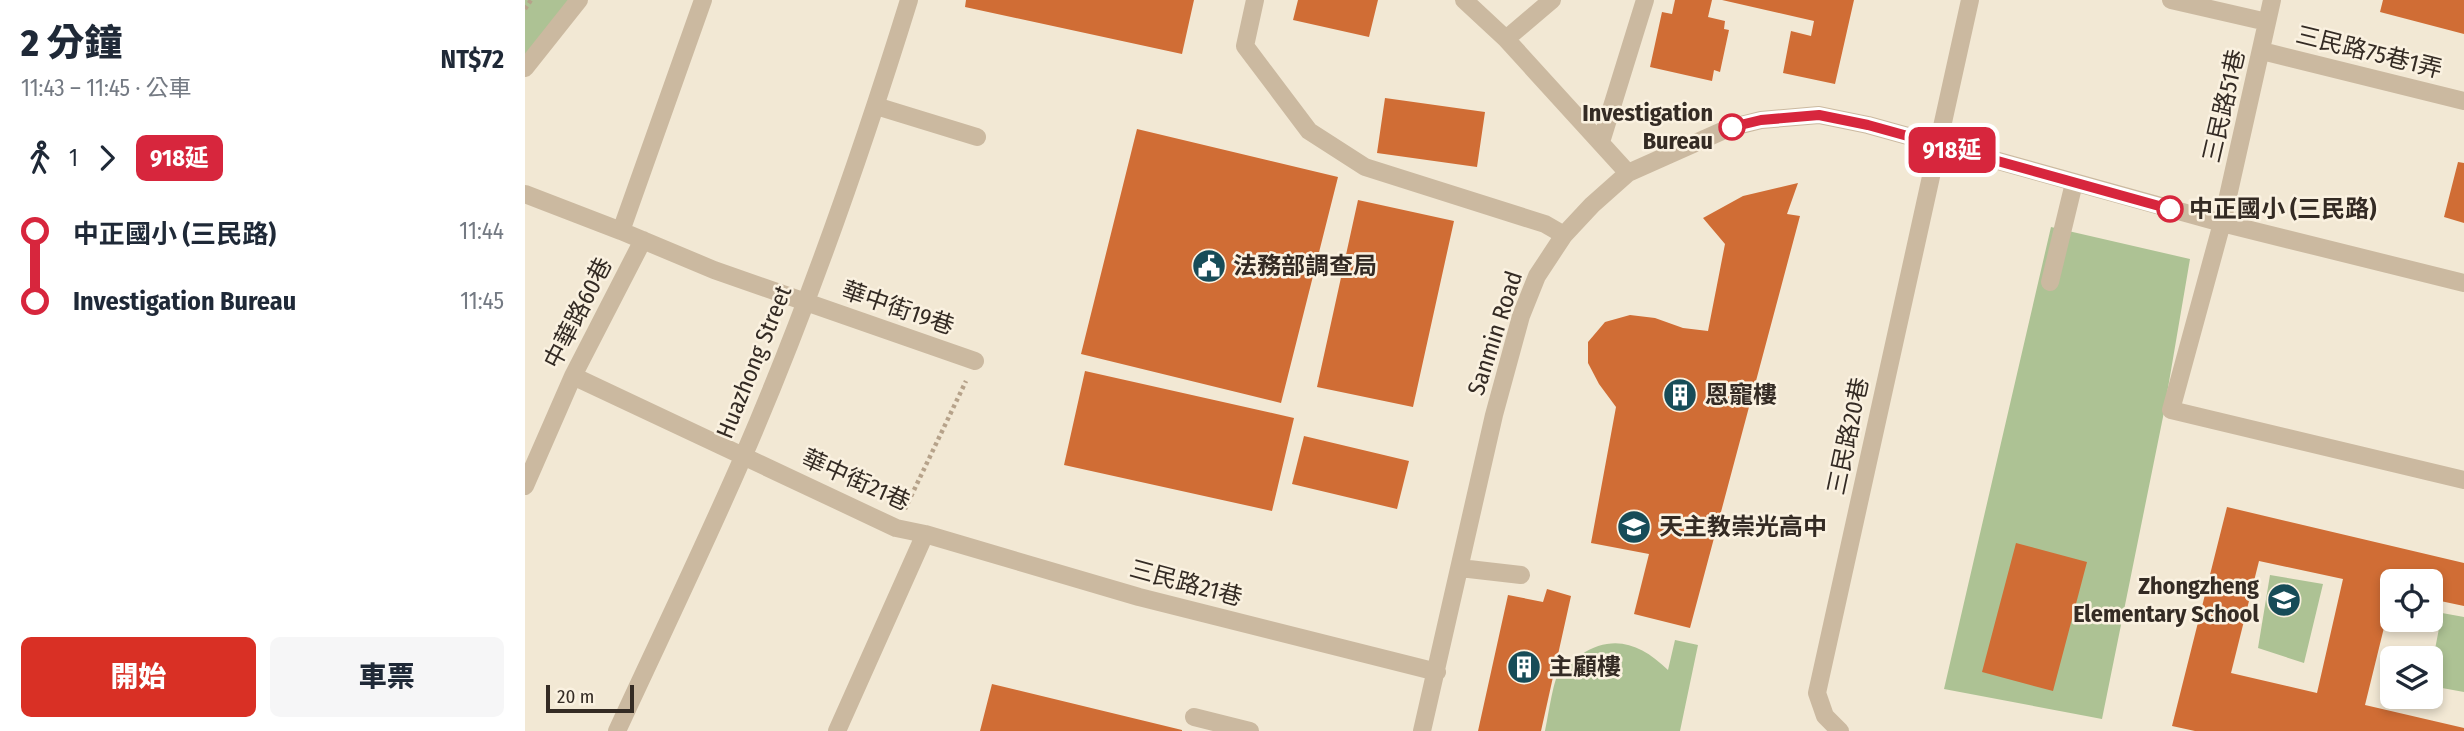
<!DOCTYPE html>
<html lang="zh-TW">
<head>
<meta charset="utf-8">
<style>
  body { margin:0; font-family:"Fira Sans Condensed","Noto Sans TC",sans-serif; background:#f6f6f7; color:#1f2937; height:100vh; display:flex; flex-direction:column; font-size:26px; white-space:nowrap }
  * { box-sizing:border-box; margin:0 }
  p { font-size:23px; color:#747a83 }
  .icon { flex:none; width:38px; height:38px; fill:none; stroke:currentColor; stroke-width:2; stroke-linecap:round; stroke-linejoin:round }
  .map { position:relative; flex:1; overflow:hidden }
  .sheet { display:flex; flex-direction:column; background:#fff; width:525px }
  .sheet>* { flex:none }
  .badge { padding:0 14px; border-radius:10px; font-size:24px; line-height:46px }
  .buttons { position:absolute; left:1855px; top:569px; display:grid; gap:14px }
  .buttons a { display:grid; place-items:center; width:63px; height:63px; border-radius:10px; background:#fff; box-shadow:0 4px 10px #0003; font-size:35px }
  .scale { position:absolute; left:21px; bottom:18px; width:88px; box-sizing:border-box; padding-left:7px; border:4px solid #342b24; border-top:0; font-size:19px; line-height:24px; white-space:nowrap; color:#342b24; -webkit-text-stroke:5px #faf1e0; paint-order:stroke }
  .map>.badge { position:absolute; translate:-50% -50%; box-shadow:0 0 0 4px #fff }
  .legs { display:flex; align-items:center; gap:10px; height:77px; padding:0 21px; font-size:23px }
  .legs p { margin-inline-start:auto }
  .headline { display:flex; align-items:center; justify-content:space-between; height:119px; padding:0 21px }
  h1 { font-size:38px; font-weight:800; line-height:52px }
  .primary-button { display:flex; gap:14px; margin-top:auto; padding:14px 21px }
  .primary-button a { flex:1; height:80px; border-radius:10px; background:#d93025; color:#fff; font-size:28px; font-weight:800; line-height:80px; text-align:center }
  .primary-button a+a { background:#f6f6f7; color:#1f2937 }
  ul { padding:0 21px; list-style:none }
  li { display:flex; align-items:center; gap:24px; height:70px; font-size:26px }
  li i { display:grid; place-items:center; width:10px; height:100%; margin:0 9px; background:currentColor }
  li i::after { content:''; width:18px; height:18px; margin:-9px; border:5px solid; border-radius:50%; background:#fff }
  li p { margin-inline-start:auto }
  li:first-child i { background:linear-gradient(#0000 50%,currentColor 0) }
  li:last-child i { background:linear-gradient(currentColor 50%,#0000 0) }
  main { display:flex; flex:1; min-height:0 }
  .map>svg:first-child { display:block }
  .green { fill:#adc294 }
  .building { fill:#d06d35; fill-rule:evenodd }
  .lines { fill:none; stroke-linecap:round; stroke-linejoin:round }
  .path { stroke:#b6a28a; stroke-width:4.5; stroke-dasharray:3.5 3.5; stroke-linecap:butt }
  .minor { stroke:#cbb9a0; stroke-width:18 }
  .line-1-casing { stroke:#fff; stroke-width:16 }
  .line-1 { stroke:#d7263d; stroke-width:10 }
  .stop-1-dot { fill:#fff; stroke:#d7263d; stroke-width:3.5 }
  .labels { text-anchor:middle; stroke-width:5; stroke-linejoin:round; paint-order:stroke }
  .street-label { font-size:24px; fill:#342b24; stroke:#faf1e0 }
  .stop-label { font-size:24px; font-weight:bold; fill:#342b24; stroke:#faf1e0; text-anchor:end }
  .poi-label { font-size:24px; font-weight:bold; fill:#342b24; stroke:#faf1e0; text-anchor:start }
</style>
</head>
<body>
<main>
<section class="sheet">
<div class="headline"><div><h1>2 分鐘</h1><p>11:43 – 11:45 · 公車</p></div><b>NT$72</b></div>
<div class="legs"><svg class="icon" aria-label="walk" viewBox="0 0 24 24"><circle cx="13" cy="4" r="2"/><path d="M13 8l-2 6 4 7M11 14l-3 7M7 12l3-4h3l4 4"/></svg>1<svg class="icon" aria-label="forward" viewBox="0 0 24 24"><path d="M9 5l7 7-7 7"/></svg><b class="badge" style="background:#d7263d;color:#fff">918延</b></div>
<ul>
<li><i style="color:#d7263d"></i><b>中正國小 (三民路)</b><p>11:44</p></li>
<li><i style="color:#d7263d"></i><b>Investigation Bureau</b><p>11:45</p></li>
</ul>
<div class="primary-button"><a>開始</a><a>車票</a></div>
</section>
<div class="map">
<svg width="1939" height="731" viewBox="0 0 1939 731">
  <rect width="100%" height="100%" fill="#f2e8d4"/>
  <path class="green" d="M0 0H46L0 57Z
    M1526 227 1665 259 1638 417 1577 719 1419 689Z
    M1745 575 1798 584 1779 663 1733 648Z
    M1917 613 1939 617V692L1906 686V670Z
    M1150 640 1173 645 1155 731H1020C1023 718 1028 681 1034 672 1038 665 1048 659 1055 655 1089 633 1116 644 1143 670Z"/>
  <path class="building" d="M441 0H669L657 54 440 7Z
    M773 0H853L844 37 768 20Z
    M1150 0H1187L1183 17 1200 21 1199 29 1204 30 1195 72 1189 70 1187 81 1125 67 1137 12 1147 14Z
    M1197 0H1329L1310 84 1258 73 1266 31 1286 36 1289 21Z
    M1858 0H1939V34L1855 12Z
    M860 98 960 112 952 167 852 153Z
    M612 129 813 177 756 403 556 354Z
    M1933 162 1939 163V223L1919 217Z
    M1273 183 1262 214 1275 216 1165 628 1109 614 1124 554 1066 543 1091 407 1074 384 1063 363V342L1080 322 1105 315 1130 318 1158 328 1183 331 1200 244 1178 218 1218 196Z
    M833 200 929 221 888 407 792 387Z
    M560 371 769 418 747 511 539 465Z
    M779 436 884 461 872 509 767 484Z
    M1702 507 1939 563V606L1906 599V581H1867V595L1840 705 1939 728V731H1670L1647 726ZM1734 561 1818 579 1792 693 1706 673Z
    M1491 543 1562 562 1528 691 1457 672Z
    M1022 589 1046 596 1016 731H953L983 595 1018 602Z
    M467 684 657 730V731H455Z"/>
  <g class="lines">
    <path class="path" d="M0 9 6 0
      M380 509 441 381"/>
    <path class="minor" d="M730 0 720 46 784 131 840 167 1020 224 1039 235
      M939 0 981 39 1103 173
      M1646 0 1742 22
      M1747 0 1697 223 1646 410 1939 480
      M981 39 1027 0
      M1737 51 1939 101
      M0 68 54 0
      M351 106 452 137
      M1076 142 1120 0
      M0 194 96 231 189 270 450 361
      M96 231 178 0
      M1525 282 1549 183
      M48 376 371 528 400 534 614 597 912 672
      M0 486 48 376 118 240
      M935 568 996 575
      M669 717 725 731
      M92 731C134 640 178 549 218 457 282 309 336 155 384 0
      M312 731 400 534
      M897 731 969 415 996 316 1012 276 1039 235 1067 205 1103 173 1204 128 1236 120 1294 115 1343 125 1697 223 1939 283
      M1315 731 1300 716 1292 693 1445 0"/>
  </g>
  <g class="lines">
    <g class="line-1-casing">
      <path id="line-1" d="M1207 127 1236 120 1294 115 1343 125 1645 209"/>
    </g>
    <use href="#line-1" class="line-1"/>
  </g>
  <defs>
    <g id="civic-disc" transform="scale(1.75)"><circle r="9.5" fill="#174c58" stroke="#faf1e0"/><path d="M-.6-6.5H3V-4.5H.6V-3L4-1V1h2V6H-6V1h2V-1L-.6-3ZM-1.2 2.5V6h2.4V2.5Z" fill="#fff"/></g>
    <g id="building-disc" transform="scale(1.75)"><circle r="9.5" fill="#174c58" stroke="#faf1e0"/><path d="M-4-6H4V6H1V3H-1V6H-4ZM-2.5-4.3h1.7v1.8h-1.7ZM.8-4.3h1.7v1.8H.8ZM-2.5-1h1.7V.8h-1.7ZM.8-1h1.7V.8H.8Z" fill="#fff"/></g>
    <g id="school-disc" transform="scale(1.75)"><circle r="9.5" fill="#174c58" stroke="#faf1e0"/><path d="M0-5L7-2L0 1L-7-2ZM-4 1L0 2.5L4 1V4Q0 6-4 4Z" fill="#fff"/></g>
  </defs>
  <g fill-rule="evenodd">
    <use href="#civic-disc" x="684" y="266"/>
    <use href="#building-disc" x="1155" y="395"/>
    <use href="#school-disc" x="1109" y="527"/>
    <use href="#school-disc" x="1759" y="600"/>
    <use href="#building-disc" x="999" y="667"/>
  </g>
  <g class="stop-1-dot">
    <circle cx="1207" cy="127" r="12"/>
    <circle cx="1645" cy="209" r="12"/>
  </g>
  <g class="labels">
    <g class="street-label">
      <text transform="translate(1844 52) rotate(14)" y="8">三民路75巷1弄</text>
      <text transform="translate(1699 106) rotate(-77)" y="8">三民路51巷</text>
      <text transform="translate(373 308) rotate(19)" y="8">華中街19巷</text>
      <text transform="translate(53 313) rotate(-63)" y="8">中華路60巷</text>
      <text transform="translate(970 333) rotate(-72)" y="8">Sanmin Road</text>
      <text transform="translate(229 362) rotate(-68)" y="8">Huazhong Street</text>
      <text transform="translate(1323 436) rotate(-78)" y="8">三民路20巷</text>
      <text transform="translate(331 480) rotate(24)" y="8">華中街21巷</text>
      <text transform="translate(661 583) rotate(15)" y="8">三民路21巷</text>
    </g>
    <g class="stop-label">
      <text x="1188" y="121">Investigation<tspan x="1188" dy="28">Bureau</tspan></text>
      <text x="1664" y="217" text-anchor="start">中正國小 (三民路)</text>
    </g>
    <g class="poi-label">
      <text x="708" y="274">法務部調查局</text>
      <text x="1180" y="403">恩寵樓</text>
      <text x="1134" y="535">天主教崇光高中</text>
      <text x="1734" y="594" text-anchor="end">Zhongzheng<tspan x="1734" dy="28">Elementary School</tspan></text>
      <text x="1024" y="675">主顧樓</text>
    </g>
  </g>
</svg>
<div class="buttons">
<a><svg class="icon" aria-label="locate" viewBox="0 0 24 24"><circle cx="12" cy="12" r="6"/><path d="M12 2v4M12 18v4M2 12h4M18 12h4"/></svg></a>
<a><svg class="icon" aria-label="layers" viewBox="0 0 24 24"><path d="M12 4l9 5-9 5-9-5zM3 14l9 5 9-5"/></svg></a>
</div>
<div class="scale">20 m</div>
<b class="badge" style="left:1427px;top:150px;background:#d7263d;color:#fff">918延</b>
</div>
</main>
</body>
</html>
